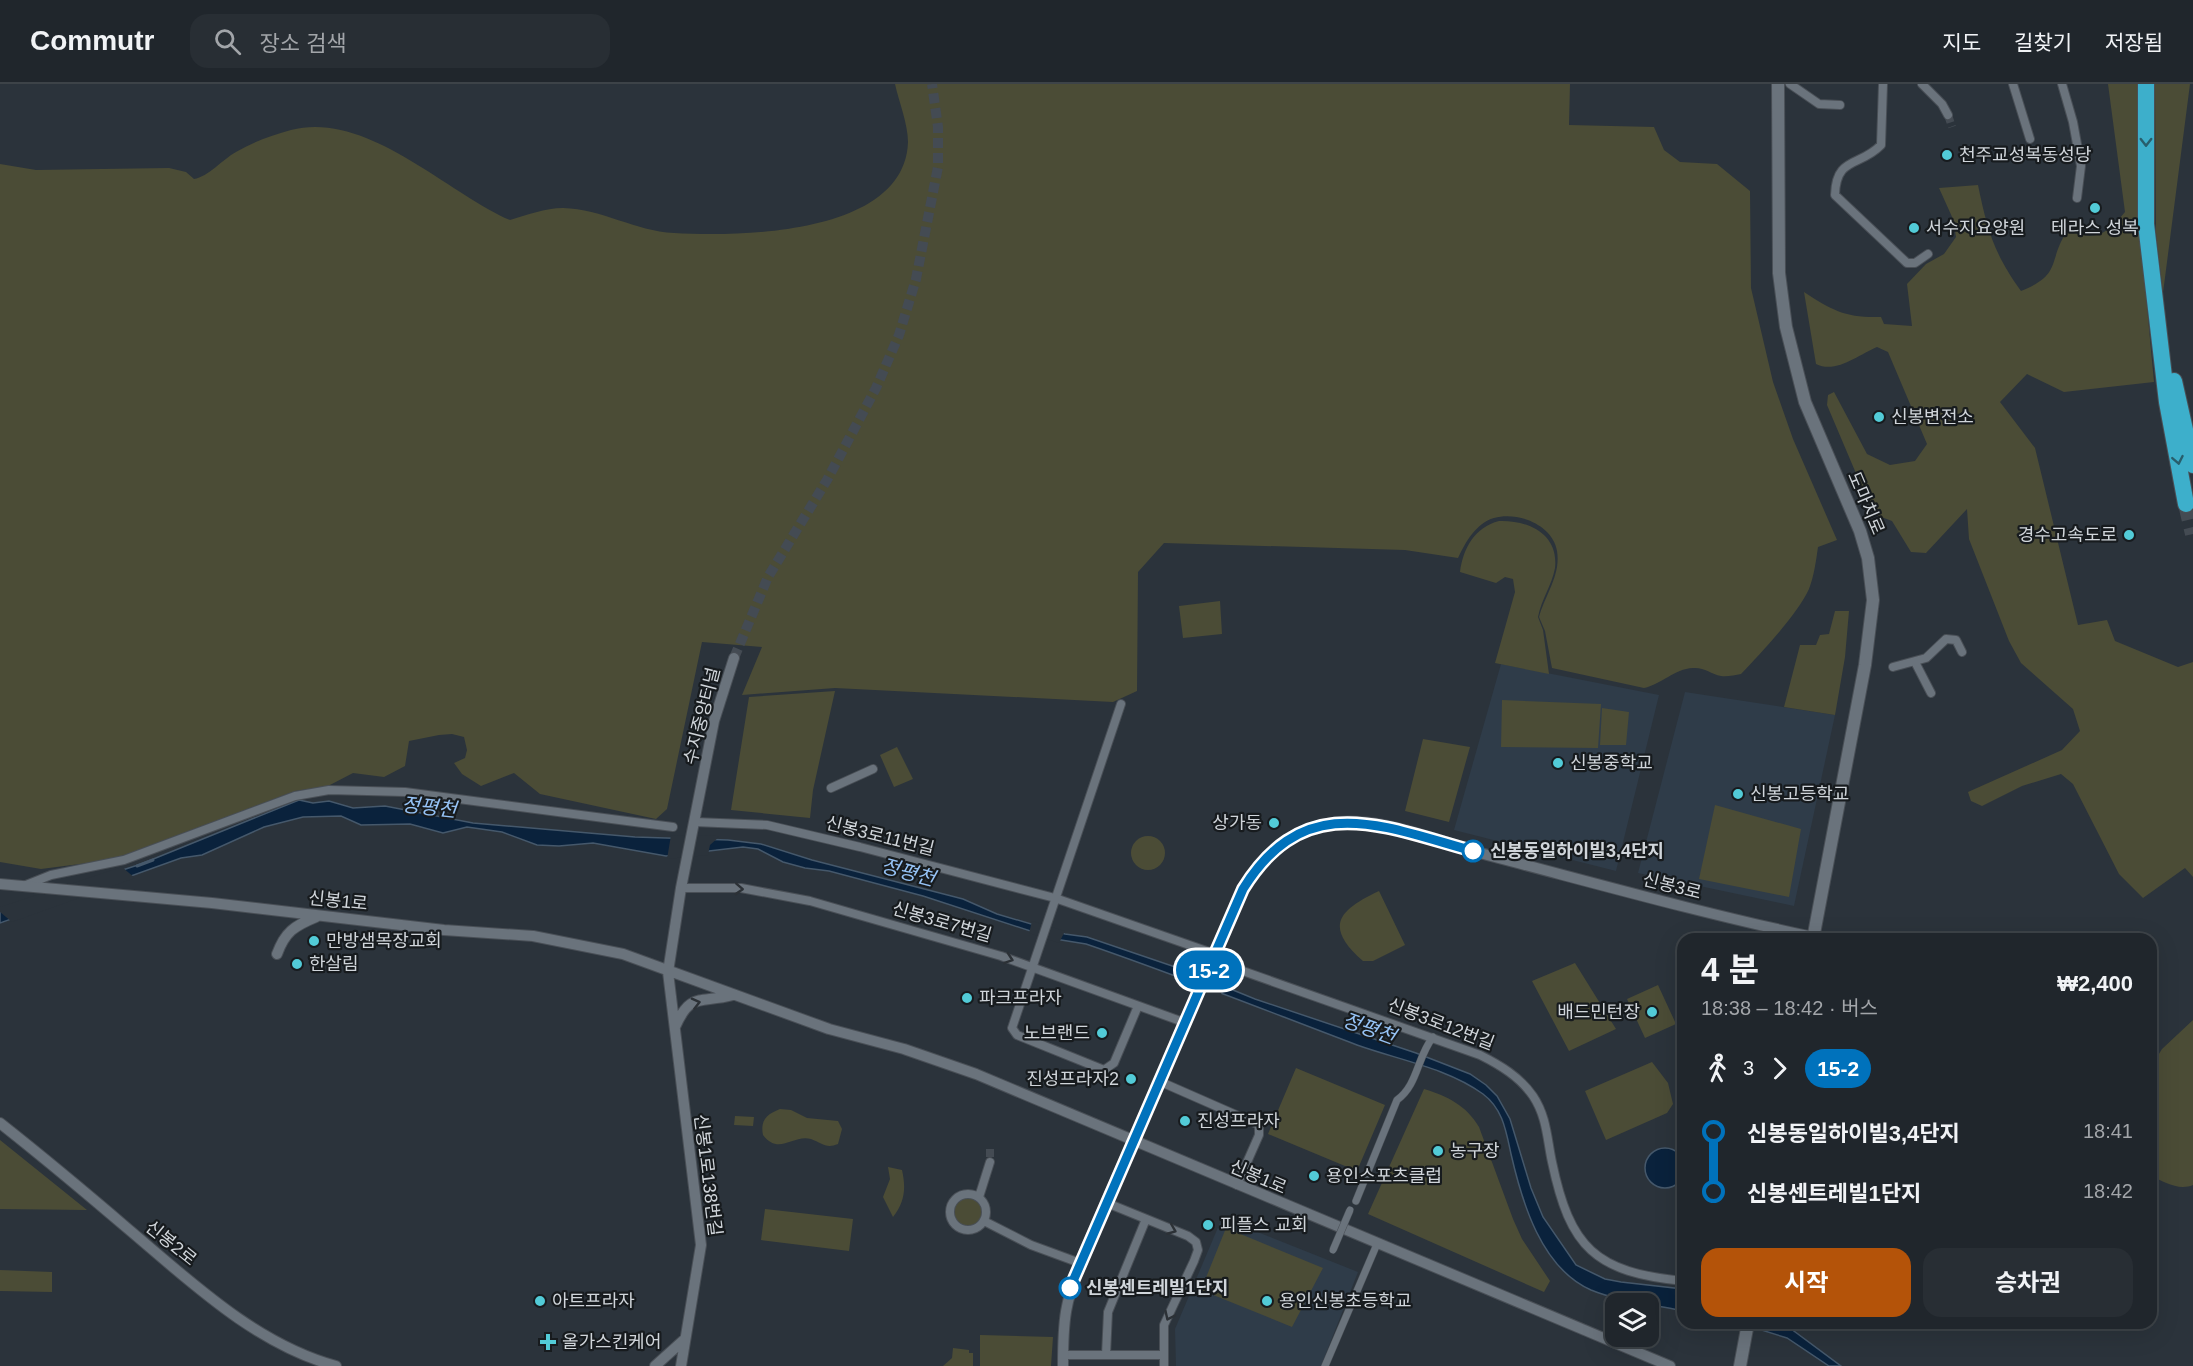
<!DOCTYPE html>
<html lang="ko">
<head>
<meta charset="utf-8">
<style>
  body { margin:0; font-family:Helvetica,"Noto Sans KR",sans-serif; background:#282e34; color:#f1f3f6; height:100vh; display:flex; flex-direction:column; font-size:22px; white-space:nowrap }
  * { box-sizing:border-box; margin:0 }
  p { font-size:20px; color:#a2a5a9 }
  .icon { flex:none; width:33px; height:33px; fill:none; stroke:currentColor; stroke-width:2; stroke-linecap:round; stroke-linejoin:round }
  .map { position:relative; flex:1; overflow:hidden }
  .drawer { position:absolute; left:1677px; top:849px; width:480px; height:396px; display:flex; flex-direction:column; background:#20262c; border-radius:18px; box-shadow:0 6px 24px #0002,0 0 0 2px #3d4348 }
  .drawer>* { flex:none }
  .badge { padding:0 12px; border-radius:20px; font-size:21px; line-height:39px }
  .buttons { position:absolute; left:1605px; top:1209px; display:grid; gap:12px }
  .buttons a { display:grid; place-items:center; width:54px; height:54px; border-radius:12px; background:#20262c; box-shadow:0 6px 24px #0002,0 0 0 2px #3d4348; font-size:30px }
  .map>.badge { position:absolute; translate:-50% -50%; box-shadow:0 0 0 3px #fff }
  .legs { display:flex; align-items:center; gap:9px; height:66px; padding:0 24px; font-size:20px }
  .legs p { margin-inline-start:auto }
  .headline { display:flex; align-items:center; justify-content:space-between; height:102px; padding:0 24px }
  h1 { font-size:33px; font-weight:700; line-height:45px }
  .button { display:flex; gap:12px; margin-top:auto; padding:12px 24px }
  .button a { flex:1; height:69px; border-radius:18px; background:#b45309; color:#fff; font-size:24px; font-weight:700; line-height:69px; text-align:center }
  .button a+a { background:#282e34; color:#f1f3f6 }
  ul { padding:0 24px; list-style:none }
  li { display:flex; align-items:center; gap:21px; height:60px; font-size:22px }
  li i { display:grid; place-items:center; width:9px; height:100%; margin:0 8px; background:currentColor }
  li i::after { content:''; width:15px; height:15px; margin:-8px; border:4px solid; border-radius:50%; background:#20262c }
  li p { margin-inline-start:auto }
  li:first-child i { background:linear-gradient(#0000 50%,currentColor 0) }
  li:last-child i { background:linear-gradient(currentColor 50%,#0000 0) }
  header { display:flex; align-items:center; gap:36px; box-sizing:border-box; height:84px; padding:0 30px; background:#20262c; border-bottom:2px solid #3d4348 }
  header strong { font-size:28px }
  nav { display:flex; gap:33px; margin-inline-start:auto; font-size:21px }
  .search { width:420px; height:54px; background:#282e34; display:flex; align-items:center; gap:15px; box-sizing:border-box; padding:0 21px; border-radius:18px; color:#a2a5a9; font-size:22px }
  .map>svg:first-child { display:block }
  .built { fill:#2f3c49 }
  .green { fill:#4b4c36 }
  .water { fill:#0a223c; stroke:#45586b; stroke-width:1.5 }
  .pier { fill:#2b333b }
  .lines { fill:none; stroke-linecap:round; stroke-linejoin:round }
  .stream { stroke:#45586b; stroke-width:3 }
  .minor-tunnel { stroke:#444b53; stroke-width:8; stroke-dasharray:8 4; stroke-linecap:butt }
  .tertiary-tunnel { stroke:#444b53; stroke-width:10; stroke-dasharray:10 5; stroke-linecap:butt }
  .motorway-tunnel { stroke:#444b53; stroke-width:16; stroke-dasharray:16 8; stroke-linecap:butt }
  .pedestrian-casing { stroke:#494f56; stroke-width:8 }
  .minor-casing { stroke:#494f56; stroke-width:10 }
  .tertiary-casing { stroke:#494f56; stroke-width:12 }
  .secondary-casing { stroke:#494f56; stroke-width:14 }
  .motorway-casing { stroke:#494f56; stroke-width:18 }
  .pedestrian { stroke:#6a737c; stroke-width:7 }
  .minor { stroke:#6a737c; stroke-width:8 }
  .tertiary { stroke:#6a737c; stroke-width:10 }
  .secondary { stroke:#6a737c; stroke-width:12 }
  .motorway { stroke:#3dafcb; stroke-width:16 }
  .pedestrian-bridge-casing { stroke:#494f56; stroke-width:8; stroke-linecap:butt }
  .pedestrian-bridge { stroke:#6a737c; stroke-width:7 }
  .oneway { stroke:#285e6c }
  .oneway2 { stroke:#2c3136 }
  .line-1-casing { stroke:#fff; stroke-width:14 }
  .line-1 { stroke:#0072bc; stroke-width:9 }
  .poi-dot { fill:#52cbd7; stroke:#171b1e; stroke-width:2 }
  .stop-1-dot { fill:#fff; stroke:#0072bc; stroke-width:3 }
  .labels { text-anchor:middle; stroke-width:4.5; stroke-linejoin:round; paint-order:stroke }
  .poi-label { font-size:18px; fill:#d0d5da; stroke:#171b1e; text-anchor:start }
  .street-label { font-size:18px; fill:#d0d5da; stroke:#171b1e }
  .stop-label { font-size:18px; font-weight:bold; fill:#d0d5da; stroke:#171b1e; text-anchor:start }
  .water-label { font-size:20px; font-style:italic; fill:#96c3f6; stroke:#171b1e }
</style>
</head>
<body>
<header>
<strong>Commutr</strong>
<div class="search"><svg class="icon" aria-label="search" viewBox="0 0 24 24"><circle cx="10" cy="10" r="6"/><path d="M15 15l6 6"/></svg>장소 검색</div>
<nav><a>지도</a><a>길찾기</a><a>저장됨</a></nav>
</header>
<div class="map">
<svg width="2193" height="1282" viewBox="0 0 2193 1282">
  <rect width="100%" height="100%" fill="#2b333b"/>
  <path class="built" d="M1501 580 1659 611 1616 787 1454 746Z
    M1685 608 1835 631 1794 822 1638 789Z
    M1222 1134 1358 1188 1321 1282H1176L1175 1245Z"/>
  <path class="green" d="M895 0H1570L1569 41 1654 43 1664 66 1680 78 1717 80 1750 107 1751 204 1773 298 1793 355 1837 456 1818 463C1816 477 1814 492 1809 505 1797 531 1761 569 1741 590 1735 591 1727 593 1721 592 1711 590 1704 583 1693 584 1674 585 1662 600 1644 604L1552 584 1545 547 1539 533C1545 511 1561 491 1557 467 1553 441 1518 427 1494 434 1476 439 1465 459 1458 474L1405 466 1164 459 1138 488 1137 607 1113 618 835 604 742 611 762 563 702 558 667 725 656 735 540 710 514 689 481 702 462 690 454 679 465 674 467 666 464 653 452 650 439 651 409 657 405 682 384 693 353 689 328 702 295 707 111 776 41 785 0 778V80L36 86 169 84 186 88 194 95C208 93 223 75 236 68 253 58 272 51 291 46 366 26 446 108 510 136 527 131 545 124 563 124 602 125 635 147 674 149 740 153 905 151 908 58 908 40 899 18 895 0Z
    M2108 0H2137V116L2154 298 2064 308 2027 290 2000 318 2035 364 2078 541 2107 536 2115 557 2178 583 2193 578V793L2185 784 2143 814 2119 790 2073 700 2061 690 2022 702 1982 722 1971 717 1968 708 2062 666 2080 647 2073 625 2021 579 2009 557 1969 455 1967 425 1926 469 1911 468 1892 437 1876 431 1869 420 1827 321 1828 311 1834 308 1867 370 1890 381 1915 377 1927 360 1888 268 1877 263C1858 271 1836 290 1816 280L1804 208C1833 227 1846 234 1881 233L1884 240 1912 242 1907 200 1926 180 1944 170 1956 153 1953 135 1939 104 1978 101C1987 145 1994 170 2021 207 2063 190 2047 178 2067 147 2097 157 2106 151 2125 128Z
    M2155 0H2190L2163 209 2156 149Z
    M1499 437C1528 436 1559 450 1555 484 1552 501 1541 516 1538 533L1543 546 1549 590 1495 579 1515 508 1513 495 1505 493 1496 499 1460 488C1463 464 1475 443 1499 437Z
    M1220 517 1222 550 1183 554 1179 522Z
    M1835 527H1849L1845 573 1835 631 1784 623 1800 561H1816L1820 551 1829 550Z
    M835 607 813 706 810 734 731 726 749 613Z
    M1502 616 1601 620 1598 664 1501 663Z
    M1602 624 1629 628 1626 661H1600Z
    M1423 655 1470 663 1449 738 1405 727Z
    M897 663 913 695 894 703 880 671Z
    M1715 721 1801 745 1789 813 1699 795Z
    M1131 769a17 17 0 1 1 34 0a17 17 0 1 1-34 0Z
    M1379 807 1405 861 1373 877H1363C1323 842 1339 826 1379 807Z
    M1575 879 1616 945 1569 967 1532 897Z
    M1658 901 1676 940 1645 954 1627 915Z
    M2193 936V1101C2179 1107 2163 1098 2151 1091V983L2162 965Z
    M1652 978 1668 999 1673 1020 1667 1029 1606 1056 1585 1007Z
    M1296 984 1385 1021 1357 1087 1268 1050Z
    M1424 1005C1447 1012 1466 1021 1479 1043L1513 1135 1522 1155 1550 1197 1544 1208 1368 1130Z
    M780 1025 791 1026 807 1034 838 1037 842 1045 838 1060C826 1065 822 1059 811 1055 793 1050 779 1072 763 1051 760 1036 767 1030 780 1025Z
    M735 1032 754 1033 753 1042 734 1041Z
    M0 1056 87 1126 0 1125Z
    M888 1083 902 1086C906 1104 905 1118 893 1133L883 1113 890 1095Z
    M951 1128a17 17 0 1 1 34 0a17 17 0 1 1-34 0Z
    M765 1125 853 1135 849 1167 761 1156Z
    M1226 1144 1323 1184 1292 1243 1201 1206Z
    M0 1186 52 1188V1208L0 1207Z
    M980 1251 1053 1253 1051 1282H980Z
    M953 1264 969 1266V1269H973V1282H943L952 1274Z"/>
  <path class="water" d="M299 716 313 719 329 717 353 724 385 722 473 739 635 753 728 756 761 760 812 776 963 815 997 830 1065 850 1087 853 1184 886 1255 915 1416 969 1470 990 1486 1001 1497 1012 1510 1035 1531 1104 1543 1133 1576 1181 1605 1195 1621 1198 1683 1205V1227C1653 1220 1620 1218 1591 1206 1541 1184 1522 1118 1511 1070 1506 1047 1503 1025 1483 1010 1447 984 1399 976 1357 961 1267 927 1177 891 1086 860L1055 855 923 812 829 787 805 784 783 778 758 765 743 763 666 772 593 759 559 762 537 761 502 748 467 743 443 749 410 740 361 741 341 732 303 733 264 743 202 771 181 774 0 839V826L141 780Z
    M1645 1084a20 20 0 1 1 40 0a20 20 0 1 1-40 0Z
    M1739 1239H1783L1841 1282H1829L1787 1254Z"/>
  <path class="pier" d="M671 751 717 752 719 753 710 761 708 771 667 775Z
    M122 783 135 794 12 838 0 828V823Z
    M1032 837 1065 847 1059 859 1029 849Z
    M1186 884 1227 900 1219 913 1182 899Z"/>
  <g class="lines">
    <path class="stream" d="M137 782 153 776"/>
    <path class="minor-tunnel" d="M1948 31 1952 43
      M990 1065V1078"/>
    <path class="tertiary-tunnel" d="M734 574 768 493 827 396 876 304 899 251 916 195 938 83V43L932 0"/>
    <path class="motorway-tunnel" d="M2186 420 2193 450"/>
    <g class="pedestrian-casing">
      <path id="pedestrian" d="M1356 1117 1397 1016C1418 1001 1417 973 1433 953
        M1325 1282 1377 1160"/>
    </g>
    <g class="minor-casing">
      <path id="minor" d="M1790 0 1819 20 1840 21
        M1883 0 1881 61C1860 83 1836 72 1835 111L1907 179H1915L1928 170
        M1922 0 1942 20 1948 31
        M2013 0 2030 55
        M2062 0 2073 38 2081 82 2077 114
        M1915 578 1931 609
        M1893 583 1926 574 1946 555 1956 556 1962 568
        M1121 620 1012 944 1017 951 1104 986 1114 979 1138 922
        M831 704 873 685
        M695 738 767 741 860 763 1055 814 1215 870 1223 880 1480 971C1500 981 1520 993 1533 1012 1547 1033 1547 1055 1552 1078 1570 1164 1595 1188 1683 1197
        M26 801 51 791 124 776 295 712 329 706 405 708 673 743
        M681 804H741L810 817 1001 872 1186 939
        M1161 998 1259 1041V1051L1237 1101
        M950 1128a18 18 0 1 1 36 0a18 18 0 1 1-36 0Z
        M979 1113 990 1078
        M1107 1119 1188 1152 1196 1158 1198 1166 1194 1177 1164 1241V1282
        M984 1137 1031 1161 1080 1179
        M1063 1271H1164
        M1106 1271 1108 1228 1146 1135"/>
    </g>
    <g class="tertiary-casing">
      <path id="tertiary" d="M0 800 212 819 444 846 533 852 623 870 829 945 904 965 976 990 1670 1282
        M277 870C285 848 294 842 316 833
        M675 943C691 907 700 920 733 911
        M0 1039C43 1073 85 1108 127 1144 190 1197 255 1260 336 1282
        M655 1282 685 1255
        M681 1282 701 1161 668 888 681 804 714 637 734 574
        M1063 1282C1063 1234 1065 1219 1082 1174L1243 805C1266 768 1296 742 1340 738 1385 734 1447 760 1491 772 1598 800 1705 830 1813 853"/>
    </g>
    <g class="secondary-casing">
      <path id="secondary" d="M1778 0 1779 189 1786 243 1805 318 1860 447 1868 474 1873 516 1865 581 1813 855
        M1740 1282 1748 1239"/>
    </g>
    <g class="motorway-casing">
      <path id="motorway" d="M2146 0V140L2167 318 2186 420
        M2174 297 2193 381"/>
    </g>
    <use href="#pedestrian" class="pedestrian"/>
    <use href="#minor" class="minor"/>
    <use href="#tertiary" class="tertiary"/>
    <use href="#secondary" class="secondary"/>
    <use href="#motorway" class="motorway"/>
    <g class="pedestrian-bridge-casing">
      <path id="pedestrian-bridge" d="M1333 1166 1350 1126"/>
    </g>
    <use href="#pedestrian-bridge" class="pedestrian-bridge"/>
  </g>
  <defs><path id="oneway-chevron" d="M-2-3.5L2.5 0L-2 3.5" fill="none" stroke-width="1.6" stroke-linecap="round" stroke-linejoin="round" transform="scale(1.5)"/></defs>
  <g class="oneway">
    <use href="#oneway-chevron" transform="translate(2146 58) rotate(90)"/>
    <use href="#oneway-chevron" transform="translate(2178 376) rotate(79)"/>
  </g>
  <g class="oneway2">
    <use href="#oneway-chevron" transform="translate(739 805) rotate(3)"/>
    <use href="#oneway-chevron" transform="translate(1009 875) rotate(19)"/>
    <use href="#oneway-chevron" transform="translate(696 919) rotate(-14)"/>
    <use href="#oneway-chevron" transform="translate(1172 1146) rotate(22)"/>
    <use href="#oneway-chevron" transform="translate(1169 1232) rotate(115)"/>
  </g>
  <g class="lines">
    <g class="line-1-casing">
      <path id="line-1" d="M1070 1204 1243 805C1305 705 1382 742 1473 767"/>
    </g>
    <use href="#line-1" class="line-1"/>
  </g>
  <g class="poi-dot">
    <circle cx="1947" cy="71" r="6"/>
    <circle cx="2095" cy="124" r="6"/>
    <circle cx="1914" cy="144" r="6"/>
    <circle cx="1879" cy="333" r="6"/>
    <circle cx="2129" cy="451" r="6"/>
    <circle cx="1558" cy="679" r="6"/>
    <circle cx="1738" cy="710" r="6"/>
    <circle cx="1274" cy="739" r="6"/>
    <circle cx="314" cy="857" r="6"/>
    <circle cx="297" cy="880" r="6"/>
    <circle cx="967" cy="914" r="6"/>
    <circle cx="1652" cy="928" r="6"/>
    <circle cx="1102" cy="949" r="6"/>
    <circle cx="1131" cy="995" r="6"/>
    <circle cx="1185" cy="1037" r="6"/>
    <circle cx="1438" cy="1067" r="6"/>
    <circle cx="1314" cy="1092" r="6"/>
    <circle cx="1208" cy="1141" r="6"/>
    <circle cx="540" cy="1217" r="6"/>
    <circle cx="1267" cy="1217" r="6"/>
    <path d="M545 1249h6v6h6v6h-6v6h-6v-6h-6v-6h6z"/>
  </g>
  <g class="stop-1-dot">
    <circle cx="1473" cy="767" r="10"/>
    <circle cx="1070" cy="1204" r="10"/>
  </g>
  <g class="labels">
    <g class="poi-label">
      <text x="1959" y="77">천주교성복동성당</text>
      <text x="1926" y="150">서수지요양원</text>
      <text x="2095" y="150" text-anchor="middle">테라스 성복</text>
      <text x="1891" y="339">신봉변전소</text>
      <text x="2117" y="457" text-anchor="end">경수고속도로</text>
      <text x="1570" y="685">신봉중학교</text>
      <text x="1750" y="716">신봉고등학교</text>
      <text x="1262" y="745" text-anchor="end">상가동</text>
      <text x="326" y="863">만방샘목장교회</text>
      <text x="309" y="886">한살림</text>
      <text x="979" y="920">파크프라자</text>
      <text x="1640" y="934" text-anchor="end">배드민턴장</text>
      <text x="1090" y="955" text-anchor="end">노브랜드</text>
      <text x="1119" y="1001" text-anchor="end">진성프라자2</text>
      <text x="1197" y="1043">진성프라자</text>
      <text x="1450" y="1073">농구장</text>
      <text x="1326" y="1098">용인스포츠클럽</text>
      <text x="1220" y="1147">피플스 교회</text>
      <text x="552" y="1223">아트프라자</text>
      <text x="1279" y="1223">용인신봉초등학교</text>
      <text x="562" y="1264">올가스킨케어</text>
    </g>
    <g class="street-label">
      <text transform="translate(1866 419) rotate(67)" y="6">도마치로</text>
      <text transform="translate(702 632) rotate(-76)" y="6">수지중앙터널</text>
      <text transform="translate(880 752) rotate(14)" y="6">신봉3로11번길</text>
      <text transform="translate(1672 802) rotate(14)" y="6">신봉3로</text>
      <text transform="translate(338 817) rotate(6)" y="6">신봉1로</text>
      <text transform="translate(942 838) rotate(16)" y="6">신봉3로7번길</text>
      <text transform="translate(1441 940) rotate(21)" y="6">신봉3로12번길</text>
      <text transform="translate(708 1091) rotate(83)" y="6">신봉1로138번길</text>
      <text transform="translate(1258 1093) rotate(23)" y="6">신봉1로</text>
      <text transform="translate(171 1159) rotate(39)" y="6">신봉2로</text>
    </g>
    <g class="stop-label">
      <text x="1490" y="773">신봉동일하이빌3,4단지</text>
      <text x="1086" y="1210">신봉센트레빌1단지</text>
    </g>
    <g class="water-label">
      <text transform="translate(429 723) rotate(6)" y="7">정평천</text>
      <text transform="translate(908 788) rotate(15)" y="7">정평천</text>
      <text transform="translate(1369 944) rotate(20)" y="7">정평천</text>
    </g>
  </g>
</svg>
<div class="buttons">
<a><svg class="icon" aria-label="layers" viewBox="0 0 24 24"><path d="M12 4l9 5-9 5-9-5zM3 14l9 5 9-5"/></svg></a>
</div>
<b class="badge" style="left:1209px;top:886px;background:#0072bc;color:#fff">15-2</b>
<section class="drawer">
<div class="headline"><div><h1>4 분</h1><p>18:38 – 18:42 · 버스</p></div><b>₩2,400</b></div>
<div class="legs"><svg class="icon" aria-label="walk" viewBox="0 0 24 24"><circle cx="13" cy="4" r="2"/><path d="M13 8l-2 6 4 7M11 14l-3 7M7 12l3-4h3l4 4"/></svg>3<svg class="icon" aria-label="forward" viewBox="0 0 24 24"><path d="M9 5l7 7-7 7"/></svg><b class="badge" style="background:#0072bc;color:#fff">15-2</b></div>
<ul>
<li><i style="color:#0072bc"></i><b>신봉동일하이빌3,4단지</b><p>18:41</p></li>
<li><i style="color:#0072bc"></i><b>신봉센트레빌1단지</b><p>18:42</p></li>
</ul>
<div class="button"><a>시작</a><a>승차권</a></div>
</section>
</div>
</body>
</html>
